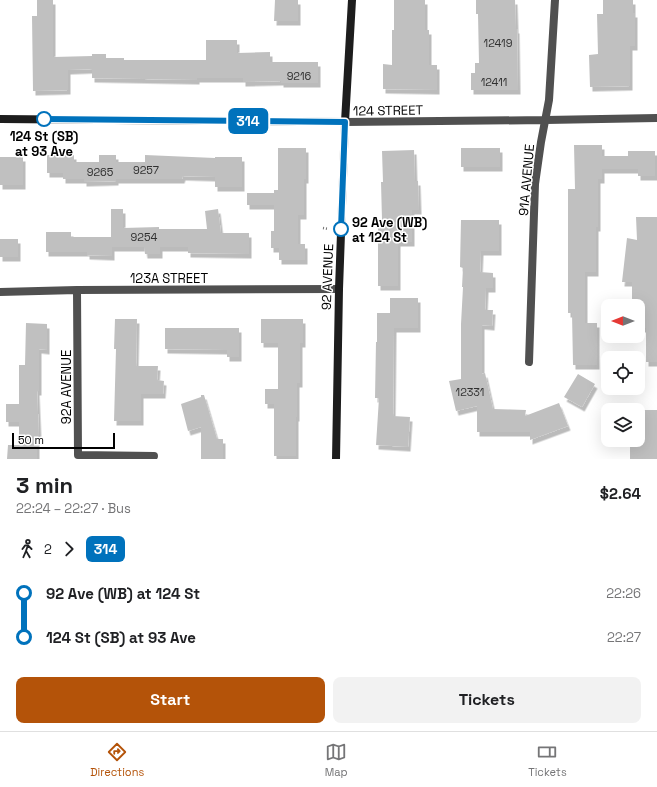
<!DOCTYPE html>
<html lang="en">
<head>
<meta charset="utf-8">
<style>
  body { margin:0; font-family:"Space Grotesk",sans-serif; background:#f2f2f2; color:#202124; height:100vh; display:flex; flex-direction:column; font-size:15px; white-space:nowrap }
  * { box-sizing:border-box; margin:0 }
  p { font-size:13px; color:#757577 }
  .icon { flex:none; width:22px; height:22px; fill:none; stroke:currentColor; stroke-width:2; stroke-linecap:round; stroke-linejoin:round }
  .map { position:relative; height:459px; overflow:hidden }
  .panel { display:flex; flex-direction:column; background:#fff; flex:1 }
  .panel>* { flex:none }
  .badge { padding:0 8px; border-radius:6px; font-size:14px; line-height:26px }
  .needle { width:26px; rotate:270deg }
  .controls { position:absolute; left:601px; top:299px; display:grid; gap:8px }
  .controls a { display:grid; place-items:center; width:44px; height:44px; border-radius:8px; background:#fff; box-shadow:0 4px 16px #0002; font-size:20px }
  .scale { position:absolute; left:12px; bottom:10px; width:103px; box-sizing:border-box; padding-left:4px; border:2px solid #000; border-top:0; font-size:11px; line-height:14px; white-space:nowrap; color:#000; -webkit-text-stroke:3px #fff; paint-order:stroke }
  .map>.badge { position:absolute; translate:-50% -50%; box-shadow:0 0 0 2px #fff }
  .legs { display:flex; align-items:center; gap:6px; height:44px; padding:0 16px; font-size:13px }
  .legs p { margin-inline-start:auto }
  .head { display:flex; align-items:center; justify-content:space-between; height:68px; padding:0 16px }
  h1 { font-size:22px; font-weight:600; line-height:30px }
  .button { display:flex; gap:8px; margin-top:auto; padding:8px 16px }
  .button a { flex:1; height:46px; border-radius:8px; background:#b45309; color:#fff; font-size:16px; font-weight:600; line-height:46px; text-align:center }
  .button a+a { background:#f2f2f2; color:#202124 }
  ul { padding:0 16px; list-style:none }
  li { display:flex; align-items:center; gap:14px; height:44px; font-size:15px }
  li i { display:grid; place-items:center; width:6px; height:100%; margin:0 5px; background:currentColor }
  li i::after { content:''; width:10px; height:10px; margin:-5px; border:3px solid; border-radius:50%; background:#fff }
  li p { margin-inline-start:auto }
  li:first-child i { background:linear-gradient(#0000 50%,currentColor 0) }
  li:last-child i { background:linear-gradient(currentColor 50%,#0000 0) }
  .dock { display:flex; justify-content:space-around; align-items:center; height:56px; border-top:1px solid #e0e0e0; background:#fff; font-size:11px; color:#757577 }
  .dock a { display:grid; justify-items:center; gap:2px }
  .dock .current { color:#b45309 }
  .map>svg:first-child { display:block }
  .building { fill:#c0c0c0; filter:url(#shadow) }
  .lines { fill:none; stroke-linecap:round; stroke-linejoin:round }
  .path { stroke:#727272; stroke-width:2.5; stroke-dasharray:1 2; stroke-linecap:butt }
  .street { stroke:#505050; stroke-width:8 }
  .secondary { stroke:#1d1d1d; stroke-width:8 }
  .line-1-casing { stroke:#fff; stroke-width:9 }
  .line-1 { stroke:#0072bc; stroke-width:6 }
  .stop-1-dot { fill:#fff; stroke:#0072bc; stroke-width:2 }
  .labels { text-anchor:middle; stroke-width:3; stroke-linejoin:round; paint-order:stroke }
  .number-label { font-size:11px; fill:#303030 }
  .street-label { font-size:13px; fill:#000; stroke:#fff }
  .stop-label { font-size:13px; font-weight:bold; fill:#000; stroke:#fff }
</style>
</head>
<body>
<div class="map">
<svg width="657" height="459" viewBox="0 0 657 459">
  <defs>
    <filter id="shadow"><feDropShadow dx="2.5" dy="4.5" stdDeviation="0" flood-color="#0004"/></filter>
  </defs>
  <rect width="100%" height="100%" fill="#fff"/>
  <path class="building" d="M37 0H53V57L92 56V54H106V58H124V60H206V40H237V53L270 52V62H318V83H281V81L243 82V78H197V80L92 78V69L68 70V90L33 91 32 16H37Z
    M275 0H298V21H274Z
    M394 0H425V30H429V65H437V90L383 89V64L392 65V30H394Z
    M476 0H515L516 29H517L518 90H471V73H475V63H479L478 14H476Z
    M603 0H633V13H635V46H630V86L590 87 589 55 598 54 597 14H603Z
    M574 145H602V156H628V151H655V176H638V169H602V179H598V227H596V272H585V323H597V365H573L572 313H568V189H575Z
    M278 148H306V179H304V215H298V244H305V260H279V248H271V231H274V205H247V193H274V190H278Z
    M461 148H500V167H461Z
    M414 150 415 181H418L419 210H412V242H398V286H378V220H382L381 182H383L382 151Z
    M47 155H74V162H99V155H116V162H145V155L215 158V157H242V187H215V177L183 176 182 179H116V181L84 182V179H63V173H47Z
    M0 157H23V185H0Z
    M111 209H123V228L159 227V229H207L205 211 218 209 221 233H249V254L188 253V247H160V254H145L144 247H112V256L87 255V252H46V232H71V237H111Z
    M636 217H657V362H646V328H638V306H632V282H622L627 238 637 240Z
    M461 220H499V251H481L480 272 493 273V288H486L485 310H493L492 326 482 325V374L485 373 493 409 526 410 525 416 559 403 568 426 530 440V432H477V406L456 411 449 381 461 379V324L463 287H462L463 268 460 267Z
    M0 239H18V257H0Z
    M390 298H418V328H394L393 416 410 417 408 447 376 445 379 398H375L376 342H377V313H390Z
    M115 319H137L136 366H158L157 380 164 381 163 394H141V421H114L116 349H114Z
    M261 319H303V343H300V383H297V417H296V456H274V404H265V389H278V343H261Z
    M26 323 47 324V350L39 349V391H37L39 436H37V459H7L8 445H19V422H6V404H19V365H25Z
    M165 328H239V357H227V350L165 349Z
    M578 374 595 384 582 407 564 397Z
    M201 395H204L217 439H223V459H201V427L188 431 181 404 201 397Z
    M638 410H657V459H630V440H638Z"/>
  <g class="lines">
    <path class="path" d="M323 228 328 229"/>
    <path class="street" d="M345 122 546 120 657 118
      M77 290 78 455 154 456
      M0 292 77 290 339 289
      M529 362 535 184 541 142 549 100 555 0"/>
    <path class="secondary" d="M0 119 345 122
      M336 459 339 289 345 122 352 0"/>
  </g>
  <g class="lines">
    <g class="line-1-casing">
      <path id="line-1" d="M44 119 345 122 341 229"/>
    </g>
    <use href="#line-1" class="line-1"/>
  </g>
  <g class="stop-1-dot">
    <circle cx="44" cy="119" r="7"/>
    <circle cx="341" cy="229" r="7"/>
  </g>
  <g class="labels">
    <g class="number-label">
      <text x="498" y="47">12419</text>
      <text x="299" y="80">9216</text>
      <text x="494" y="86">12411</text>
      <text x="146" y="174">9257</text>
      <text x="100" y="176">9265</text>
      <text x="144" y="241">9254</text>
      <text x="470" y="396">12331</text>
    </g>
    <g class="street-label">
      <text transform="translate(388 110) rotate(-1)" y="5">124 STREET</text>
      <text transform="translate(526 180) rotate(-85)" y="5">91A AVENUE</text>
      <text transform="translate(327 277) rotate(-88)" y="5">92 AVENUE</text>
      <text x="169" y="283">123A STREET</text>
      <text transform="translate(66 387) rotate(-90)" y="5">92A AVENUE</text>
    </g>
    <g class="stop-label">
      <text x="44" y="141">124 St (SB)<tspan x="44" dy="15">at 93 Ave</tspan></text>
      <text x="352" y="227" text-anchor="start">92 Ave (WB)<tspan x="352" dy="15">at 124 St</tspan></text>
    </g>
  </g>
</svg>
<div class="controls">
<a><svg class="needle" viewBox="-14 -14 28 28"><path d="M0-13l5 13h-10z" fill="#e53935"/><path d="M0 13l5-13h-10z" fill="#757577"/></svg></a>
<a><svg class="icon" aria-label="locate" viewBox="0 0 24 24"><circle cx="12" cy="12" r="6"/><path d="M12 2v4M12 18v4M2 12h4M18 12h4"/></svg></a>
<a><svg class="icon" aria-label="layers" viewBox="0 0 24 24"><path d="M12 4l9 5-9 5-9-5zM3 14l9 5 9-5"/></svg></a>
</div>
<div class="scale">50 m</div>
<b class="badge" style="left:248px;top:121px;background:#0072bc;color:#fff">314</b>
</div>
<section class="panel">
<div class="head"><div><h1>3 min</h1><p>22:24 – 22:27 · Bus</p></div><b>$2.64</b></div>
<div class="legs"><svg class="icon" aria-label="walk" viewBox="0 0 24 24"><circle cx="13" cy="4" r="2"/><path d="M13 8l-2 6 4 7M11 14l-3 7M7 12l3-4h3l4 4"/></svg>2<svg class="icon" aria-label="forward" viewBox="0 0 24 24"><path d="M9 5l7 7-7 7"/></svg><b class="badge" style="background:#0072bc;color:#fff">314</b></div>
<ul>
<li><i style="color:#0072bc"></i><b>92 Ave (WB) at 124 St</b><p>22:26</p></li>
<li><i style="color:#0072bc"></i><b>124 St (SB) at 93 Ave</b><p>22:27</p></li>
</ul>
<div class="button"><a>Start</a><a>Tickets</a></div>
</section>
<nav class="dock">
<a class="current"><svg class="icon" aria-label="directions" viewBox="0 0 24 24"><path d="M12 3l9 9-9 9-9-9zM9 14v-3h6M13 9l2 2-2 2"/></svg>Directions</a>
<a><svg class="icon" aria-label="map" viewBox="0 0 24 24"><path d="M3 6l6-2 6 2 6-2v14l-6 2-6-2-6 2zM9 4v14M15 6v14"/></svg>Map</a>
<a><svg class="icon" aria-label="tickets" viewBox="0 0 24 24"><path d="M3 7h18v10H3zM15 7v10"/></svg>Tickets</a>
</nav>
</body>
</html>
